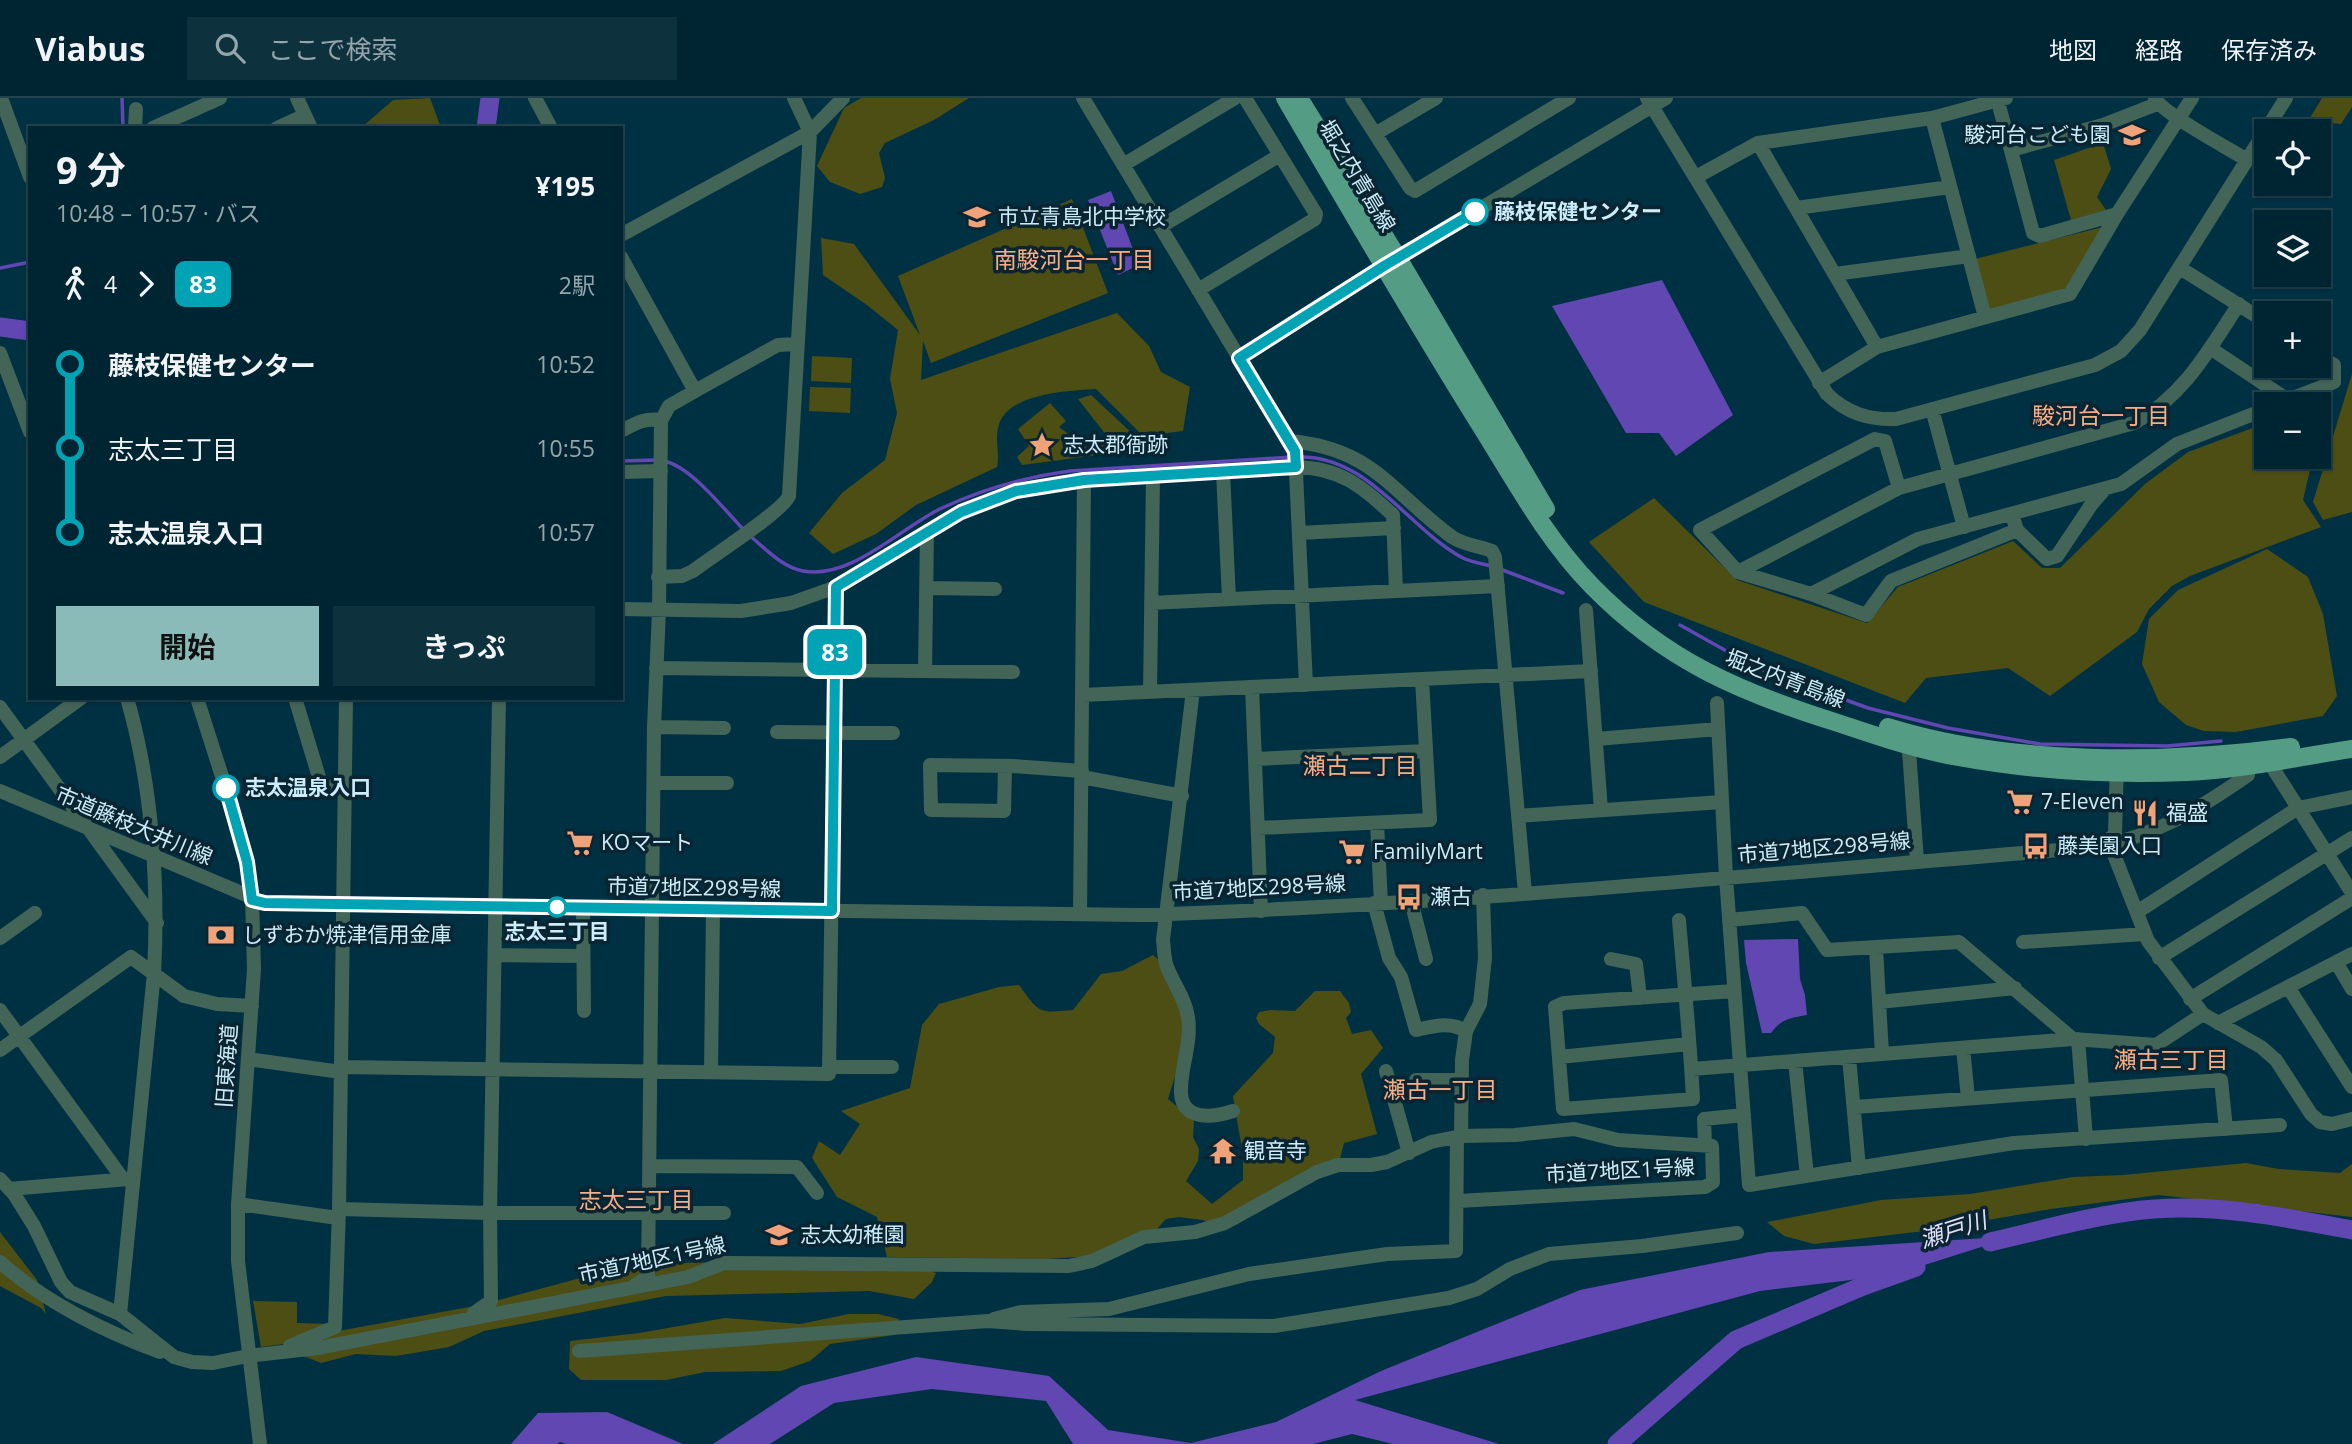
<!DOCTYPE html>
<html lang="ja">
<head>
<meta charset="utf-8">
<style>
  body { margin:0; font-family:"Open Sans","Noto Sans JP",sans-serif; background:#0e313e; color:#f1f3f6; height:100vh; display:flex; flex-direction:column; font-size:26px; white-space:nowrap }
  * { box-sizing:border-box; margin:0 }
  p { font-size:23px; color:#95a5ac }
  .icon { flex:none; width:38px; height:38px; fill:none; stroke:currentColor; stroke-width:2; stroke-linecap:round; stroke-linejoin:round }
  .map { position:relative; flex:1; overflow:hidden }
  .details { position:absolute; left:28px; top:28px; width:595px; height:574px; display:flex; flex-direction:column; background:#002532; border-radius:0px; box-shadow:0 2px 5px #0004,0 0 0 2px #22424d }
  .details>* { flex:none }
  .badge { padding:0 14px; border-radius:10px; font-size:24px; line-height:46px }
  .fabs { position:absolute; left:2254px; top:21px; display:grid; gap:14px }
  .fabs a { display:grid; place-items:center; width:77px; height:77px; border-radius:0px; background:#002532; box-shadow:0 2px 5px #0004,0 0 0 2px #22424d; font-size:35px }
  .map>.badge { position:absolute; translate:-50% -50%; box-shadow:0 0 0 4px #fff }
  .legs { display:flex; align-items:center; gap:10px; height:77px; padding:0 28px; font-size:23px }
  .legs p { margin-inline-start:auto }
  .summary { display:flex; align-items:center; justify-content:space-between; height:119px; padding:0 28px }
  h1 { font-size:38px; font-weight:700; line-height:52px }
  .button { display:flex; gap:14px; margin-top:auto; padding:14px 28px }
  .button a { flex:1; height:80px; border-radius:0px; background:#8bbbb9; color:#111; font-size:28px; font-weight:700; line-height:80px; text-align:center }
  .button a+a { background:#0e313e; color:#f1f3f6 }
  ul { padding:0 28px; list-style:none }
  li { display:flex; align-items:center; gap:24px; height:84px; font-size:26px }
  li i { display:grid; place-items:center; width:10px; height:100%; margin:0 9px; background:currentColor }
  li i::after { content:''; width:18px; height:18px; margin:-9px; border:5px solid; border-radius:50%; background:#002532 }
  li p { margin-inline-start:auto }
  li:first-child i { background:linear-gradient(#0000 50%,currentColor 0) }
  li:last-child i { background:linear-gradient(currentColor 50%,#0000 0) }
  header { display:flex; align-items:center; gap:42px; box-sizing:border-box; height:98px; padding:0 35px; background:#002532; border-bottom:2px solid #22424d }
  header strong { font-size:33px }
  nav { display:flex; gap:38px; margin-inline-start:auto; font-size:24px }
  .search { width:490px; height:63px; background:#0e313e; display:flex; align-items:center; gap:18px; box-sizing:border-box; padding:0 24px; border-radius:0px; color:#95a5ac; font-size:26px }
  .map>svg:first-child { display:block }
  .green { fill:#4d4e14 }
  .water { fill:#6047b2 }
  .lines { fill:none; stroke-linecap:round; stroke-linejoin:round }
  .stream { stroke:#6047b2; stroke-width:3.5 }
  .river { stroke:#6047b2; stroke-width:19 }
  .minor { stroke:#436558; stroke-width:14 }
  .major { stroke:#549d84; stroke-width:18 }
  .line-1-casing { stroke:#fff; stroke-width:16 }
  .line-1 { stroke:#00a3b4; stroke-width:10 }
  .stop-1-dot { fill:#fff; stroke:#00a3b4; stroke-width:3.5 }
  .labels { text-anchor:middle; stroke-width:7; stroke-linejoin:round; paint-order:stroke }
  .poi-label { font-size:21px; fill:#cdecfb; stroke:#0a2531; text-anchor:start }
  .street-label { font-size:21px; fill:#cdecfb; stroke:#0a2531 }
  .stop-label { font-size:21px; font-weight:bold; fill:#cdecfb; stroke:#0a2531; text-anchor:start }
  .neighbourhood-label { font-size:23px; fill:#f6ae86; stroke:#0a2531 }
  .water-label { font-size:23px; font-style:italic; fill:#e1defb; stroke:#0a2531 }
</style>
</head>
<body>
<header>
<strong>Viabus</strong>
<div class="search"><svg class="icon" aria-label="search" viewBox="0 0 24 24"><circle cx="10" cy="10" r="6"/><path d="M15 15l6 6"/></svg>ここで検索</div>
<nav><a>地図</a><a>経路</a><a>保存済み</a></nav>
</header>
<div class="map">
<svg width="2352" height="1346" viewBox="0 0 2352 1346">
  <rect width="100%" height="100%" fill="#003143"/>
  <path class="green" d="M430 0 441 30H361L393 2Z
    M861 0H969L934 22 885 45 879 55 885 80 882 89 860 96 830 84 817 68 844 10Z
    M2322 0H2352V9L2341 26 2308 23Z
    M2103 45 2111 71 2097 99 2106 112 2071 122 2054 62Z
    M1072 101 1108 195 931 265 923 243 921 282 1117 215 1149 248 1161 274 1190 289 1183 333 1143 338 1096 291C1067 293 1005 295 998 330 995 343 1000 357 997 369L916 407 876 436 833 456 809 435 842 395 885 362 897 315 890 281 898 232 867 207 823 177 821 140 854 146 920 237 898 178Z
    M2103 129 2068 191 1988 212 1975 161Z
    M812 258 852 260 851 285 811 283Z
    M2352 276V414L2323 422 2313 404Z
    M810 289 851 290 850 315 809 313Z
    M1091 297 1136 339 1129 353 1022 367 1017 359 1029 348 1018 331 1050 305 1066 323 1059 329 1088 351 1107 338 1078 301Z
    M2266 325V359H2313L2303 402 2321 429 2190 478 2172 488 2149 511 2137 534 2050 598 2008 570 1926 580 1905 605 1644 504 1589 444 1654 400 1737 482 1867 525 1898 489 2013 443 2042 470H2060L2145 386 2188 354Z
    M2267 451 2308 479 2323 516 2337 598 2323 618 2236 634 2204 633 2186 627 2159 604 2142 566 2149 521 2178 492Z
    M1153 857 1160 863C1167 879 1179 897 1182 914 1189 942 1176 975 1168 1001L1194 1023 1193 1039 1199 1051 1198 1063 1186 1083 1212 1106 1243 1082V1057L1233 998 1273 955 1275 939 1259 926 1256 920 1259 914 1270 912 1295 913 1315 893H1340L1349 905 1351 914 1346 920 1352 936 1371 932 1383 950 1361 976 1377 1036 1344 1045 1340 1061 1211 1126 1203 1122 1179 1119 1166 1121 1155 1133 1095 1158 1045 1161 887 1159 877 1119 837 1099 812 1060 819 1043 840 1057 860 1026 841 1013 910 990 922 927 939 906 999 889 1019 887C1040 916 1038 915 1073 912L1101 876 1122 873Z
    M2246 1065 2279 1071 2340 1075 2352 1066V1119L2159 1097 2051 1111 1924 1133 1814 1146 1784 1138 1767 1124 1881 1102 1970 1096 2073 1079 2123 1077Z
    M0 1134 37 1182 46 1216 41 1210 0 1188Z
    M883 1160 936 1175 932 1184 914 1201 869 1193 666 1198 484 1233 449 1249 396 1258 356 1256 321 1265 301 1257 333 1234 480 1207 614 1171 680 1165Z
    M253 1203 297 1204V1225L332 1226 284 1246 261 1249Z
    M849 1216H878L899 1221 894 1237 830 1246 810 1263 781 1273 705 1274 666 1282H581L569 1271 570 1243 639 1235 725 1220 800 1226Z"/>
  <path class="water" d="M1111 93 1139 167 1118 177 1088 102Z
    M1662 182 1733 317 1676 358 1659 335H1626L1552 208Z
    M1798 841 1800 881 1805 897 1807 917C1790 920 1781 921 1771 935H1762L1746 865 1744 842Z
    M2016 1138 1893 1177 1760 1193 1355 1302 1499 1346H1393L1352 1336 1313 1346H1073L1046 1303 932 1291 834 1305 770 1346H713L801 1288 916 1259 1049 1278 1108 1332 1191 1345 1276 1324 1381 1273 1580 1192 1769 1154Z
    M607 1314 683 1346H566L560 1344 557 1346H511L538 1315Z"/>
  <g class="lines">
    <path class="stream" d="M122 0 123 30
      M0 170 30 164
      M1300 359C1368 358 1407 429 1461 459 1470 464 1483 466 1492 468
      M621 363 656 362
      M664 363C692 369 724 412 745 433
      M750 438C766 451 782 469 803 473 851 482 900 430 942 410 983 391 1025 379 1070 373L1292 359
      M1500 471 1563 495
      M1680 527 1755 569 1868 610 1948 630 2040 646 2167 648 2221 643"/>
    <path class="river" d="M486 30 490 0
      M0 229 30 233
      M1990 1144C2043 1132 2101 1115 2154 1111 2220 1106 2288 1120 2352 1132
      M1617 1346 1736 1242 1863 1188 1916 1169"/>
    <path class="minor" d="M1 0 30 79
      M297 0 311 30
      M535 0 551 30
      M1083 0 1295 353 1306 587
      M1352 0 1410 90 1415 93 1569 0
      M1647 0 1827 296C1847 315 1868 322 1896 321L2095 267 2121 253 2140 232 2286 0
      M1997 0 2033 135 2040 138 2117 116
      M2155 0C2161 15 2230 51 2247 62
      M1932 20 1985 219
      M135 30 136 11
      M153 30 220 0
      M277 30 305 17
      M1375 36 1436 0
      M1758 45 1877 249
      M2011 52 2103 27 2157 6
      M1123 67 1235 0
      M1696 79 1758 45 1932 20 2006 0
      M1796 110 1950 89
      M1160 129 1280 57
      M621 137 810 34 843 0
      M621 159 695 293
      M2180 170 2266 224
      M1835 176 1969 158
      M1198 192 1315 121 1316 116 1245 0
      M2210 250 2288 302
      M0 255 30 334
      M1239 260 1384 168 1666 0
      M1819 285 1877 249 2070 196 2117 116 2192 0
      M2278 306 2334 284V267L2319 258
      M1932 311 1964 429
      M621 333C636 325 644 320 661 322
      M1289 343C1373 350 1391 394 1452 439 1464 447 1479 448 1492 453L1495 459 1525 795
      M621 374 661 373
      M1223 374 1229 501
      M1899 390 1885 343 1875 341 1700 432 1738 474 1811 496 1918 441 2121 386 2177 346 2266 311
      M2014 423 2017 432 2047 461 2057 458 2091 407 2105 391
      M1299 435 1394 430
      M1738 474 1899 390 2134 325C2184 298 2208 253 2239 206
      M658 479 682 478 693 473C711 459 782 414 789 398L810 34 794 0
      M927 490 995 491
      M1811 496 1866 517 1891 483 2017 432
      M1151 505 1498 488
      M621 511 741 513 791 505 836 489 961 414 1016 393 1084 382 1296 369C1341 370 1361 388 1393 417L1396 493
      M1586 512 1601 712
      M656 570 1013 574
      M925 573 927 433
      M1252 589 1261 813
      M1193 592 1163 842C1164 850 1164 861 1167 869 1174 887 1185 900 1188 919 1192 946 1180 970 1181 995 1182 1024 1215 1019 1233 1013
      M1150 594 1153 378
      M1083 597 1591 573
      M197 600 240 735 247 763 252 801 254 871 238 1106V1163L260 1346
      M295 600 322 689 346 688
      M1717 605 1726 779 1749 1087 2014 1045 2280 1027
      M0 609 157 825
      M654 629 724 630
      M777 634 893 635
      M1908 639 1917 763
      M1596 641 1718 631
      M0 659 81 600
      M1255 661 1426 653
      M2269 664 2352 795
      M1005 668 1004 713 931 712 930 667 1013 668 1082 673
      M1082 679 1182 698
      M654 685H727
      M0 693 265 805 1135 817C1456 807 1776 775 2096 749 2156 738 2199 711 2248 677
      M1518 718 1722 704
      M1377 725 1381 805
      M1258 730 1430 722 1422 581
      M2109 744 2148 843 2203 916 2261 949 2276 962 2311 1016 2320 1024 2332 1026 2352 1021
      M2103 747 2115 736 2117 664
      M1411 803 1426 861
      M1374 805 1389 860 1401 879 1416 932C1434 928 1450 923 1466 933
      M583 809 584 913
      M2137 814 2298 710 2352 699
      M1080 816 1084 382
      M1679 822C1684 882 1690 941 1693 1001L1563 1011 1555 909 1564 905 1734 893
      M1729 822 1802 815 1827 852 1959 844 2073 941
      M0 840 35 815
      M2023 844 2145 836
      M1876 850 1882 956
      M495 857 582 858
      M2159 860 2352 740
      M1611 861 1636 866 1640 900
      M2336 864 2352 891
      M2288 889 2352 989
      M2190 901 2352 800
      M1879 904 2015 890
      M0 912 123 1081
      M2218 925 2352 856
      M2078 941 2086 1041
      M1963 950 1968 1000
      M0 952 131 859 184 898 217 906 252 908
      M1559 959 1689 946
      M1849 959 1859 1070
      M248 961 341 974
      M1795 963 1807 1078
      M341 969 829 976 836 489
      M829 969H892
      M1692 971 2073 941 2156 947 2203 916
      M1386 973 1409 1055
      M711 974 713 811
      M1416 982H1462
      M1855 1009 2221 982 2226 1031
      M1461 1038 1462 962 1466 933 1480 906 1485 860 1483 797
      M1705 1047 1704 1021 1744 1017
      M649 1068 797 1069 817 1095
      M0 1081 14 1096 34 1128 61 1184 70 1194 120 1216 174 1259 192 1264 213 1265 248 1258 318 1250 688 1179 724 1165 1069 1168 1092 1163 1144 1139 1195 1134 1225 1125 1317 1074 1338 1067H1371L1387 1064 1431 1044 1461 1038 1515 1037 1574 1031 1618 1042 1712 1048 1713 1084 1705 1089 1458 1103
      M9 1091 129 1081
      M238 1106 338 1120
      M339 1111 490 1115H724
      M0 1164C43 1203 105 1234 160 1254
      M634 1188 648 1179 654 629 659 512 661 323 669 308 695 293 778 247 797 246
      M120 1216 154 875C159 786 152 686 127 600
      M473 1216 491 1203 490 1115 499 600
      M994 1221 1021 1214 1109 1211 1249 1176 1387 1156 1456 1153 1457 1039
      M290 1248 335 1229 339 1111 346 600
      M579 1253 988 1223 1027 1226 1274 1228 1449 1200 1477 1191 1510 1171 1549 1156 1642 1148 1737 1135"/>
    <path class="major" d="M1285 0C1348 108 1411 216 1477 322 1513 379 1545 440 1592 488 1664 562 1741 595 1838 625 1877 638 1917 652 1958 659 2034 673 2110 677 2187 674 2242 672 2297 659 2352 651
      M1299 0 1398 160 1546 411
      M1888 629C2011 667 2164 666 2291 649"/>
  </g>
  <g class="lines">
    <g class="line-1-casing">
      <path id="line-1" d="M226 690 247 764 252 802 265 805 832 813 836 489 961 414 1016 393 1084 382 1296 369 1295 353 1239 260 1384 168 1475 114"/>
    </g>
    <use href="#line-1" class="line-1"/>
  </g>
  <defs>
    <g id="school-bare" transform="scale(2.1)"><path d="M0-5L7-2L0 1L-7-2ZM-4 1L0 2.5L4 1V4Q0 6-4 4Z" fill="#f0a378" stroke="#0a2531" stroke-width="2.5" paint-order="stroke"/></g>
    <g id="sight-bare" transform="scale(2.1)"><path d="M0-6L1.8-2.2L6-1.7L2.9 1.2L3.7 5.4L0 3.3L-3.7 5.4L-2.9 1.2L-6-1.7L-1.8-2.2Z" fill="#f0a378" stroke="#0a2531" stroke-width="2.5" paint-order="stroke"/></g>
    <g id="supermarket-bare" transform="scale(2.1)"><path d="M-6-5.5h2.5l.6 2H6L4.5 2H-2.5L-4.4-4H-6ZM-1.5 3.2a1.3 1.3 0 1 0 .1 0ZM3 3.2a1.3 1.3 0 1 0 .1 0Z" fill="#f0a378" stroke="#0a2531" stroke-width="2.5" paint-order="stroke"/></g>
    <g id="restaurant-bare" transform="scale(2.1)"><path d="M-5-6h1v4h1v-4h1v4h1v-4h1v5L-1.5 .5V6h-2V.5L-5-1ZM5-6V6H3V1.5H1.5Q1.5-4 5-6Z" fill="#f0a378" stroke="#0a2531" stroke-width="2.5" paint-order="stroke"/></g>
    <g id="bus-bare" transform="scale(2.1)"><path d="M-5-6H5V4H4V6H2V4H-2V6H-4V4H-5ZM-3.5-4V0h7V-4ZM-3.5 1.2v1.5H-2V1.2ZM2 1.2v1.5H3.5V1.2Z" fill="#f0a378" stroke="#0a2531" stroke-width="2.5" paint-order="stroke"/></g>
    <g id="bank-bare" transform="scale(2.1)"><path d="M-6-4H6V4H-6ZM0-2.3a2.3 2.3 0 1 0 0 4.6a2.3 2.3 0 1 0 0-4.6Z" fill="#f0a378" stroke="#0a2531" stroke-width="2.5" paint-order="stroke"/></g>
    <g id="temple-bare" transform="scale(2.1)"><path d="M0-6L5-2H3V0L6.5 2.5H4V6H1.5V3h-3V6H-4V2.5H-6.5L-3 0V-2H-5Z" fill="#f0a378" stroke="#0a2531" stroke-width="2.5" paint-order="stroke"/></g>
  </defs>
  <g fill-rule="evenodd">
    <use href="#school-bare" x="2132" y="37"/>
    <use href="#school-bare" x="977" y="119"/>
    <use href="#sight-bare" x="1042" y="347"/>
    <use href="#supermarket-bare" x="2020" y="704"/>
    <use href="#restaurant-bare" x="2145" y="715"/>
    <use href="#supermarket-bare" x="580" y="745"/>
    <use href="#bus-bare" x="2036" y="748"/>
    <use href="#supermarket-bare" x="1352" y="754"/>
    <use href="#bus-bare" x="1409" y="799"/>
    <use href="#bank-bare" x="221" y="837"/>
    <use href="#temple-bare" x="1223" y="1053"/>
    <use href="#school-bare" x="779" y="1137"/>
  </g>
  <g class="stop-1-dot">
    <circle cx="1475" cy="114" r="12"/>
    <circle cx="226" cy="690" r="12"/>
    <circle cx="557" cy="809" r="9"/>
  </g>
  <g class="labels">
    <g class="poi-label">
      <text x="2111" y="44" text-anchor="end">駿河台こども園</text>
      <text x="998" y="126">市立青島北中学校</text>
      <text x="1063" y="354">志太郡衙跡</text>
      <text x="2041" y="711">7-Eleven</text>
      <text x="2166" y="722">福盛</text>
      <text x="601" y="752">KOマート</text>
      <text x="2057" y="755">藤美園入口</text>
      <text x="1373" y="761">FamilyMart</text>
      <text x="1430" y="806">瀬古</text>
      <text x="242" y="844">しずおか焼津信用金庫</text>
      <text x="1244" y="1060">観音寺</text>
      <text x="800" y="1144">志太幼稚園</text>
    </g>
    <g class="street-label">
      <text transform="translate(1357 78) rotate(59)" y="7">堀之内青島線</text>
      <text transform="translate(1785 581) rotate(21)" y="7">堀之内青島線</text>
      <text transform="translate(134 728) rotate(23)" y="7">市道藤枝大井川線</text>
      <text transform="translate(1824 750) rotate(-5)" y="7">市道7地区298号線</text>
      <text transform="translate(694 790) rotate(1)" y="7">市道7地区298号線</text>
      <text transform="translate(1259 790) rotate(-3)" y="7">市道7地区298号線</text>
      <text transform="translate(227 968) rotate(-86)" y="7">旧東海道</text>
      <text transform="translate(1620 1073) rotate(-3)" y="7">市道7地区1号線</text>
      <text transform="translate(652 1162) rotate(-12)" y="7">市道7地区1号線</text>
    </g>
    <g class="stop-label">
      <text x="1494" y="121">藤枝保健センター</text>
      <text x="245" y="697">志太温泉入口</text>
      <text x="557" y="841" text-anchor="middle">志太三丁目</text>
    </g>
    <g class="neighbourhood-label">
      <text x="1074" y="170">南駿河台一丁目</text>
      <text x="2101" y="326">駿河台一丁目</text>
      <text x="1360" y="676">瀬古二丁目</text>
      <text x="2171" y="970">瀬古三丁目</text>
      <text x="1440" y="1000">瀬古一丁目</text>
      <text x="636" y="1110">志太三丁目</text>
    </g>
    <g class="water-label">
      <text transform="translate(1953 1132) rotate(-18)" y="8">瀬戸川</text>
    </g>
  </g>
</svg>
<div class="fabs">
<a><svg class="icon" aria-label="locate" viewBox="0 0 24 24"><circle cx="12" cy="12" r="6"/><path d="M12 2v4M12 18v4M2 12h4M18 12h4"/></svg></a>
<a><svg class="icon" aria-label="layers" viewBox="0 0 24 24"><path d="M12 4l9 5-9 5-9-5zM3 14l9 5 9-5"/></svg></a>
<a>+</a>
<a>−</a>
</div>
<b class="badge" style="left:835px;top:554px;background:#00a3b4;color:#fff">83</b>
<section class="details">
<div class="summary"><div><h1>9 分</h1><p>10:48 – 10:57 · バス</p></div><b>¥195</b></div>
<div class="legs"><svg class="icon" aria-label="walk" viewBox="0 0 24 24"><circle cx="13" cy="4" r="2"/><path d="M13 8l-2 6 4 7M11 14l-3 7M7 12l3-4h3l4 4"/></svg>4<svg class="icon" aria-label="forward" viewBox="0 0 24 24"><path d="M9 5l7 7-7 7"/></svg><b class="badge" style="background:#00a3b4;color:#fff">83</b><p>2駅</p></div>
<ul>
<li><i style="color:#00a3b4"></i><b>藤枝保健センター</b><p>10:52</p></li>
<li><i style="color:#00a3b4"></i><span>志太三丁目</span><p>10:55</p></li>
<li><i style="color:#00a3b4"></i><b>志太温泉入口</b><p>10:57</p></li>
</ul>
<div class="button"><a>開始</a><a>きっぷ</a></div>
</section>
</div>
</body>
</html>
